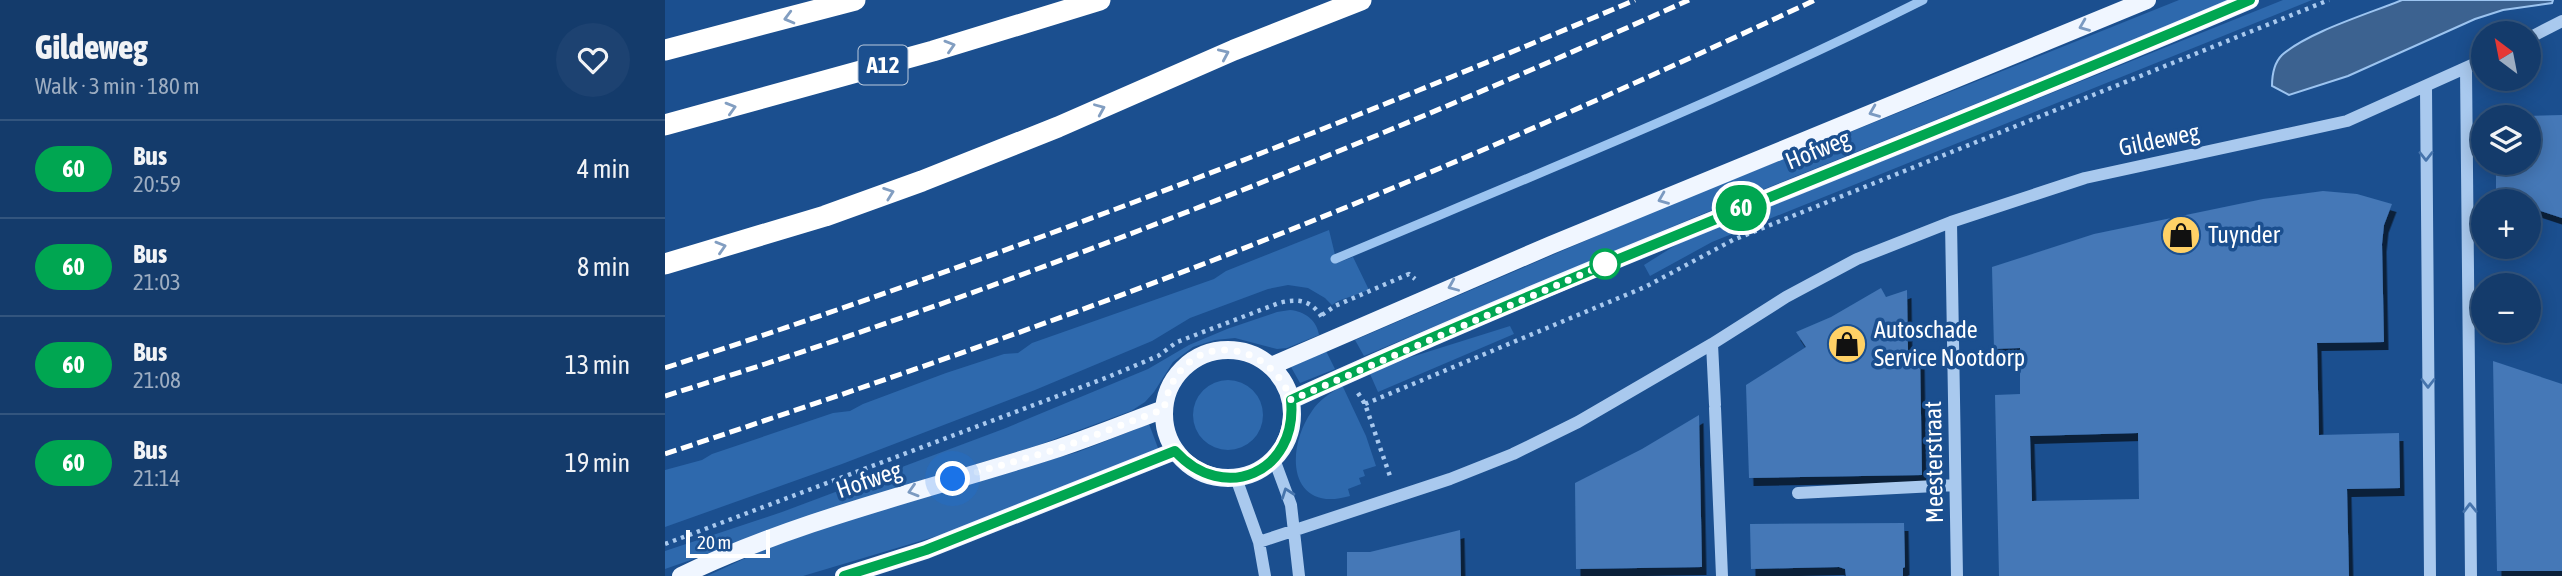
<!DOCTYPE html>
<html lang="en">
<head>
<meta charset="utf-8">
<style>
  body { margin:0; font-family:"Asap Condensed",sans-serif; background:#1d4271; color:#f1f3f6; height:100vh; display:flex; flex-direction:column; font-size:26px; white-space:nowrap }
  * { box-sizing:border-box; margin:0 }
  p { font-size:23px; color:#9dadc1 }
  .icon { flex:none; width:38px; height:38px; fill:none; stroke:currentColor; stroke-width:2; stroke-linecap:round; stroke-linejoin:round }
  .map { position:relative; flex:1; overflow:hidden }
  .drawer { display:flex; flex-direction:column; background:#143b6b; width:665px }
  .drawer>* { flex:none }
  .badge { padding:0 14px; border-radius:23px; font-size:24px; line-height:46px }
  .needle { width:46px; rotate:328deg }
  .fabs { position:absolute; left:1806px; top:21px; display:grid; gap:14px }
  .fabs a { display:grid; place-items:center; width:70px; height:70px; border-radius:50%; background:#143b6b; box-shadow:0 4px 18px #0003,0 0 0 2px #33557e; font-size:35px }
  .scale { position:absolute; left:21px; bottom:18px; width:84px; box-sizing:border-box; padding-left:7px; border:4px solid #fff; border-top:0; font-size:19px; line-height:24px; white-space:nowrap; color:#fff; -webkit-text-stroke:5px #1b4f8f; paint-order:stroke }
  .you { position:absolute; width:35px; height:35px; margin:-18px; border:5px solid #fff; border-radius:50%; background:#1a73e8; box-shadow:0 0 0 10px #1a73e833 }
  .map>.badge { position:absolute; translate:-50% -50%; box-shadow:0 0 0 4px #fff }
  .round { display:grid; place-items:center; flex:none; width:74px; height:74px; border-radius:37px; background:#1d4271 }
  .head { display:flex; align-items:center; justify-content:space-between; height:119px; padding:0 35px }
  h1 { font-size:33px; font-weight:800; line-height:52px }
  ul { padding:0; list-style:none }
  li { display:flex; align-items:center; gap:21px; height:98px; padding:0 35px; border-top:2px solid #33557e }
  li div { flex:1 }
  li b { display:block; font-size:26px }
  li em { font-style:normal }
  li .badge { min-width:77px; font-weight:700; text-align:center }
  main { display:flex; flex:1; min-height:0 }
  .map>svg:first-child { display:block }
  .green { fill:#2e69ad }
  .water { fill:#3c6290; stroke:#9cc4f0; stroke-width:2 }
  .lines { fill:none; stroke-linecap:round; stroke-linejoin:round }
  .stream { stroke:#9cc4f0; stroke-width:9 }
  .building { fill:#4478b7; fill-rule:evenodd; filter:url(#shadow) }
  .path { stroke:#a9c9ee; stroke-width:4.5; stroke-dasharray:3.5 5; stroke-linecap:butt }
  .minor { stroke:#a9c9ee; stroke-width:12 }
  .major { stroke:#f0f6ff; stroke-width:18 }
  .highway { stroke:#fff; stroke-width:21 }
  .rail { stroke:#fff; stroke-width:5; stroke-dasharray:12 5; stroke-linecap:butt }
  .oneway { stroke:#829ec1 }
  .oneway2 { stroke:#7b9ac1 }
  .oneway3 { stroke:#4674ac }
  .line-casing { stroke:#fff; stroke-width:16 }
  .line { stroke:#00a651; stroke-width:10 }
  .walk { stroke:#fff; stroke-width:7; stroke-dasharray:0 12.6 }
  .stop-dot { fill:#fff; stroke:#00a651; stroke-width:3.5 }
  .labels { text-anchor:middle; stroke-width:7; stroke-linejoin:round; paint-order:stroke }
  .shield { fill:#1b4f8f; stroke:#bbcadd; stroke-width:2 }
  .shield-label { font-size:23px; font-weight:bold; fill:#fff }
  .street-label { font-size:24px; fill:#fff; stroke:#1b4f8f }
  .poi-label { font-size:24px; fill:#fff; stroke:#1b4f8f; text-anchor:start }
</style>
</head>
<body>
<main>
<section class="drawer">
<div class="head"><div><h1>Gildeweg</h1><p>Walk · 3 min · 180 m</p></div><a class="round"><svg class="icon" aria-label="heart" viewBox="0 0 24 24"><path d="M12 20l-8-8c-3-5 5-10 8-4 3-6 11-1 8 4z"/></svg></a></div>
<ul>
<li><span class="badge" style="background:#00a651;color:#fff">60</span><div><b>Bus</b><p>20:59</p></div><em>4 min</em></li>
<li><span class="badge" style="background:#00a651;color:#fff">60</span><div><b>Bus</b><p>21:03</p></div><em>8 min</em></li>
<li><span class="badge" style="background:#00a651;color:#fff">60</span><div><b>Bus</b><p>21:08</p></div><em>13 min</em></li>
<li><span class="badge" style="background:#00a651;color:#fff">60</span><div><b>Bus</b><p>21:14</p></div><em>19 min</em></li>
</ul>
</section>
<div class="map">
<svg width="1897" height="576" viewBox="0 0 1897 576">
  <defs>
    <filter id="shadow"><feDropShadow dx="4.5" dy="8" stdDeviation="0" flood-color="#0009"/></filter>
  </defs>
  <rect width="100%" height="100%" fill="#1b4f8f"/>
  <path class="green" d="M1514 0H1568L1040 213 699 356 690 340 1006 204Z
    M1618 0H1647L1047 242 985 276 979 265 1014 243Z
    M664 230 672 263 688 257 704 290 673 301 667 305 660 298 643 288 623 285 603 289 525 318 487 341 370 390 177 464 0 527V470L37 460 47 454 168 413 185 411 198 404 281 373 339 354 353 353 367 343 549 279 561 271Z
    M625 310C639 311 652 320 654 335L622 348 612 349 570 338 550 340 528 347 508 362 489 392 480 402 466 411 371 446 238 486 0 569V551L117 512 341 428 483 369 524 345 562 329 612 312Z
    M845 326 849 334 713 392 705 374 743 358Z
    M661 351 670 369 635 383 626 367Z
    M528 415a35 35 0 1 1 70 0a35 35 0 1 1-70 0Z
    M676 387H678L701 436 711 466 698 470 700 476 694 478 696 484 683 489 685 496C623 514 620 449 647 411 654 400 665 393 676 387Z
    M484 424 493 448 492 451 299 528 138 576H42L100 549 218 507 413 452Z"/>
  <path class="water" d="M1737 0H1888L1887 3 1838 10 1810 19 1683 76 1624 95 1607 86C1607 75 1609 63 1617 55 1643 32 1703 14 1737 0Z"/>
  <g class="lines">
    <path class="stream" d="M670 259C867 176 1067 96 1258 0"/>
  </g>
  <path class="building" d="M1897 115V218L1864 207V201H1845L1831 197V163H1864V116Z
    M1658 191 1692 194 1727 204 1719 225 1717 244 1719 342 1652 343 1654 435 1734 433 1735 488 1682 489 1684 576H1334L1330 395 1355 394V348L1329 349 1327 267 1429 234 1598 199ZM1473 433 1474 499 1367 501 1365 436Z
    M1216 288 1221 297 1242 290 1243 352H1255L1257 475 1084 478 1081 385 1141 347 1131 332 1166 317Z
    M1828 361 1897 384V571H1832Z
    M1034 415 1037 567 911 569 910 483 977 449Z
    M1239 523 1240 567 1238 568V576H1181L1180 569 1174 567 1086 569 1085 524Z
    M795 530 796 576H682V552H705Z"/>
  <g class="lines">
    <path class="path" d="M657 315 670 306 744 274 750 279
      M693 393 700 404 726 479
      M700 404 980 287 1068 240 1664 0
      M0 544 443 377 493 356 512 342 614 303C633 298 647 300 658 319"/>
    <path class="minor" d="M1864 38 1897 21
      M1801 68 1806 576
      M1761 88 1765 576
      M1286 222 1292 576
      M1047 344 1050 405
      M1050 408 1057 576
      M609 459 626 505 634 576
      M571 478 594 542 600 576
      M1133 493 1290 485
      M594 542 785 479 848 454 913 422 1047 344 1121 297 1192 259 1286 222 1420 178 1682 121 1818 60"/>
    <path class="major" d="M499 414a64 64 0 1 1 128 0a64 64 0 1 1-128 0Z
      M606 366 886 245 1482 0
      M626 400C941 256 1266 137 1585 0
      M16 576C136 518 268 489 394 448 430 436 464 422 499 409
      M179 576 261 550 510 451"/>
    <path class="highway" d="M0 50 190 0
      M0 125 268 51 435 0
      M0 264 160 216 257 181 393 127 569 50 696 0"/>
    <path class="rail" d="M0 368C329 260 652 136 970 0
      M0 396C350 287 691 150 1024 0
      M0 454C177 395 353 335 528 268 739 187 946 96 1150 0"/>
  </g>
  <defs><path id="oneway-chevron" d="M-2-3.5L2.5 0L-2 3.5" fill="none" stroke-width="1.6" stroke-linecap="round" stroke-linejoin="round" transform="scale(1.75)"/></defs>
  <g class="oneway">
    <use href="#oneway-chevron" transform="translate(124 18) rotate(165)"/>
    <use href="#oneway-chevron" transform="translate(285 46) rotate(-17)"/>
    <use href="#oneway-chevron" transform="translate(559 54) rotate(-24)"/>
    <use href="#oneway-chevron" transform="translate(66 108) rotate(-16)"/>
    <use href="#oneway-chevron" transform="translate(435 109) rotate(-23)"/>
    <use href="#oneway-chevron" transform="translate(224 193) rotate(-20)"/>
    <use href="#oneway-chevron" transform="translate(56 247) rotate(-17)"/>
  </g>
  <g class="oneway2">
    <use href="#oneway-chevron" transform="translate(1419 26) rotate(158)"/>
    <use href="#oneway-chevron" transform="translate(1209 112) rotate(158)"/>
    <use href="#oneway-chevron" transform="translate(998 199) rotate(158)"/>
    <use href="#oneway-chevron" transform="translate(788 286) rotate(157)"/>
    <use href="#oneway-chevron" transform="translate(248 491) rotate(163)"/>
  </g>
  <g class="oneway3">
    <use href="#oneway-chevron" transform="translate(1761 156) rotate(90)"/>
    <use href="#oneway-chevron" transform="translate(1763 383) rotate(90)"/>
    <use href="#oneway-chevron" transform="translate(622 493) rotate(-110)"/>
    <use href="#oneway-chevron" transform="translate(1805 508) rotate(-91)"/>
  </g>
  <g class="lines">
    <g class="line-casing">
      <path id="line" d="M179 576 261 550 510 451C559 505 633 472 626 400 942 257 1266 136 1585 0"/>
    </g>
    <use href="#line" class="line"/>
    <path class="walk" d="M288 479 393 449 499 409C501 398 504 388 510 378 542 329 609 349 626 400L943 263 940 264"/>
  </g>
  <defs>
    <g id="shop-disc" transform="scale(2.0125)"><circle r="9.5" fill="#ffd166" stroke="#1b4f8f"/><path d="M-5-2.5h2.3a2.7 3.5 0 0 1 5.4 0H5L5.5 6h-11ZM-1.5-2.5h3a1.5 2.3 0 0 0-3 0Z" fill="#111"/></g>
  </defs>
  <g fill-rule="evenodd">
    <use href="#shop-disc" x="1516" y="235"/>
    <use href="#shop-disc" x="1182" y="344"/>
  </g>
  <circle class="stop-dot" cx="940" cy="264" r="14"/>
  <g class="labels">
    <rect class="shield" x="193.5" y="45.5" width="49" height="39" rx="5"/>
    <g class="shield-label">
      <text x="218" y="73">A12</text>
    </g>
    <g class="street-label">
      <text transform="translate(1494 140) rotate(-12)" y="8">Gildeweg</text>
      <text transform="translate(1153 150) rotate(-22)" y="8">Hofweg</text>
      <text transform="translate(1269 462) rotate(-91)" y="8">Meesterstraat</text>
      <text transform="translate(204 480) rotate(-19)" y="8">Hofweg</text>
    </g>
    <g class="poi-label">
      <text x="1543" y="243">Tuynder</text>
      <text x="1209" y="338">Autoschade<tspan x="1209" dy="28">Service Nootdorp</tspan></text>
    </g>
  </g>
</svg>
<div class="fabs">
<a><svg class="needle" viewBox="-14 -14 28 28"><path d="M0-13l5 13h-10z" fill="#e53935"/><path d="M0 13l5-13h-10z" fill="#9dadc1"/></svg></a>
<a><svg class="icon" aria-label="layers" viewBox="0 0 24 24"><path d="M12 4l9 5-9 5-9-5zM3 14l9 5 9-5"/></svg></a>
<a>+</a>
<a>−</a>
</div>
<div class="scale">20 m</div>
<div class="you" style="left:288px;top:479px"></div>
<b class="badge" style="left:1076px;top:208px;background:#00a651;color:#fff">60</b>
</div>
</main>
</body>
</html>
